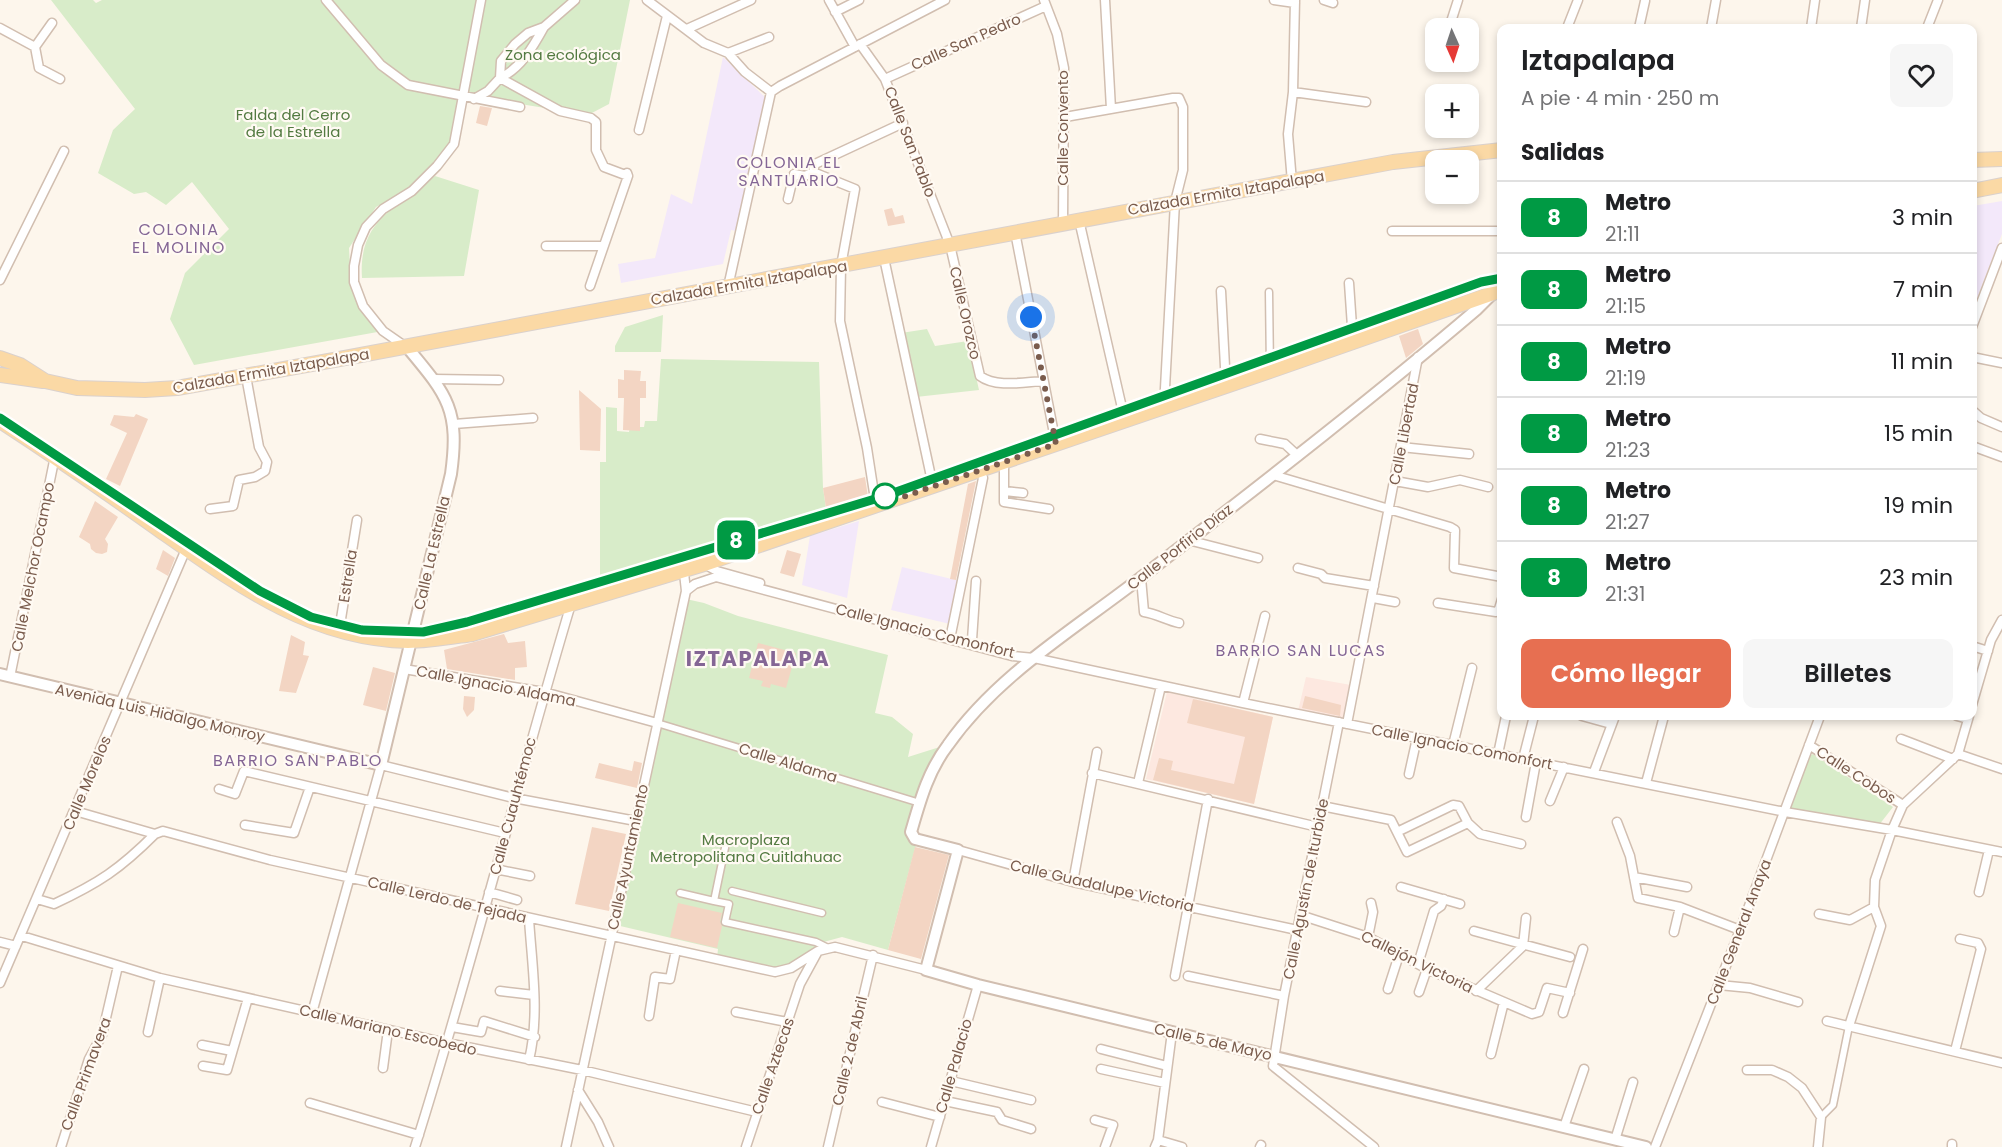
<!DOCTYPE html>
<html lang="es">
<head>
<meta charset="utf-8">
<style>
  body { margin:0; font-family:Poppins,sans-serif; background:#f6f6f6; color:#202124; height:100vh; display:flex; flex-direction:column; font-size:22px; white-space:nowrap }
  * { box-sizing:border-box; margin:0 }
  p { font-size:20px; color:#757577 }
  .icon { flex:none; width:33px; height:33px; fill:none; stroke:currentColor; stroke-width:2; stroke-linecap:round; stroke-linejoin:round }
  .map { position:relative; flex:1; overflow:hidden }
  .details { position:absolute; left:1497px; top:24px; width:480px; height:696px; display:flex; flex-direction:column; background:#fff; border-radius:12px; box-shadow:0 3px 9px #0003 }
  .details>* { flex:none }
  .badge { padding:0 12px; border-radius:9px; font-size:21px; line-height:39px }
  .needle { width:39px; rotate:177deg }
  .buttons { position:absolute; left:1425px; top:18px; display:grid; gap:12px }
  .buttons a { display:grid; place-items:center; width:54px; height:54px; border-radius:12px; background:#fff; box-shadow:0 3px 9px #0003; font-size:30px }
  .you { position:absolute; width:30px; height:30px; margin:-15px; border:4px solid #fff; border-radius:50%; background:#1a73e8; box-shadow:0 0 0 9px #1a73e833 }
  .map>.badge { position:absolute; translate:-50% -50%; box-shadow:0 0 0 3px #fff }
  h2 { padding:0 24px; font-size:22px; line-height:54px }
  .round { display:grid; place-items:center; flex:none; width:63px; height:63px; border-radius:12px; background:#f6f6f6 }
  .overview { display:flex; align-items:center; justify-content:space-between; height:102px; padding:0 24px }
  h1 { font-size:28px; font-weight:600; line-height:45px }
  .primary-button { display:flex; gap:12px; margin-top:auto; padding:12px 24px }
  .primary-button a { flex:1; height:69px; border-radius:12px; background:#e76f51; color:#fff; font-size:24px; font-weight:600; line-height:69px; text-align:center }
  .primary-button a+a { background:#f6f6f6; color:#202124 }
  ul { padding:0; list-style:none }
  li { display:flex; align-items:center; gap:18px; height:72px; padding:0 24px; border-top:2px solid #e0e0e0 }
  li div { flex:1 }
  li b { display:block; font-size:22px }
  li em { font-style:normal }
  li .badge { min-width:66px; font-weight:700; text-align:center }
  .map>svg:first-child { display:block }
  .commercial { fill:#fde8e0 }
  .education { fill:#f3e8fa }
  .green { fill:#d8ecc9 }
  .building { fill:#f3d5c3 }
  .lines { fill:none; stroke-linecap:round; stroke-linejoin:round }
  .pedestrian-casing { stroke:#d1beb0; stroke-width:9 }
  .minor-casing { stroke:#d1beb0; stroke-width:11 }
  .tertiary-casing { stroke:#d1beb0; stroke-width:14 }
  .primary-casing { stroke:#dad1cd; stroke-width:16 }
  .pedestrian { stroke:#fff; stroke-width:6 }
  .minor { stroke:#fff; stroke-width:8 }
  .tertiary { stroke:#fff; stroke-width:10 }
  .primary { stroke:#fbd9a5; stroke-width:14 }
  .line-casing { stroke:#fff; stroke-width:14 }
  .line { stroke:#009a44; stroke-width:9 }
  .walk { stroke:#7a5c4d; stroke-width:6; stroke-dasharray:0 10.8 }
  .stop-dot { fill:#fff; stroke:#009a44; stroke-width:3 }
  .labels { text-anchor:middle; stroke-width:4.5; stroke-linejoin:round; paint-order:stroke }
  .street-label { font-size:15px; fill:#7a5c4d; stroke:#fffaf3 }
  .park-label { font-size:15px; fill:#537a41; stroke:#fffaf3 }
  .neighbourhood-label { font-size:16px; letter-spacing:1.5px; fill:#846695; stroke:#fffaf3 }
  .district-label { font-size:21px; font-weight:bold; letter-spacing:1.5px; fill:#846695; stroke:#fffaf3 }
</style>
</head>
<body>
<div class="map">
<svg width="2002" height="1147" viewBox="0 0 2002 1147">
  <rect width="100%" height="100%" fill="#fdf6ec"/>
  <path class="commercial" d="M1306 677 1351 685 1344 720 1298 711Z
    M1167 692 1273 717 1254 804 1146 779Z"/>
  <path class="education" d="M723 57 767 99 737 231 731 230 723 264 621 283 618 264 655 258 671 194 692 204Z
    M2002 201V234L1973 308V206Z
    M859 521 847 598 802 585 810 536Z
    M902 567 960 581 950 624 891 610Z"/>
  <path class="green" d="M51 0H93L96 3 102 0H630L609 104 588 115 464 95 455 139 412 187 376 207 349 248 351 284 383 331 194 365 170 319 185 273 229 229 192 182 166 205 146 192 134 194 98 173 113 130 135 109Z
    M435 176 479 190 464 276 362 278C358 221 395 208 435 176Z
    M663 315 661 352H615V346L625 327Z
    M927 329 935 346 968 341 979 390 916 397 901 333Z
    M661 359 819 362 823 488 826 508 600 580V462H606V407L617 408V431L629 432 630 427H644L645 421H657Z
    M686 599 704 603 738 616 888 655 875 713 892 717 913 734 908 757 946 745 907 834 917 841 888 950 842 937 820 943 809 955 777 970 717 958 718 949 616 925Z
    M1813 754 1893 807 1879 825 1787 808 1807 757Z"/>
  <path class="building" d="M480 106 492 108 487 126 476 123Z
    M892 208 895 217 903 215 905 223 888 226 884 210Z
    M1418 329 1423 344 1406 358 1399 336Z
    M624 370 641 371 640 381H646V398H640V431L623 430 624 398H618V379L624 380Z
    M579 390 601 409 600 451 580 450Z
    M136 414 148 419 120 486 106 479 127 433 110 425 114 415 134 417Z
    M865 477 868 497 850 504 826 508 823 488Z
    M976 481 956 580 950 579 968 484Z
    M95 501 118 517 105 539 108 544 107 552 102 554 96 553 91 549 90 544 79 537Z
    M163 550 175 558 168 576 156 569Z
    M787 550 801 554 794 577 780 573Z
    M504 634 508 643 525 641 527 667 515 668V680L447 669 444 650Z
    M291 635 305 642 303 655 309 656 296 693 279 691Z
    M758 643 796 653 786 688 771 684 770 688 761 686 763 681 749 678Z
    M373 667 395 673 386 711 363 705Z
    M464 696 475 697 474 710 467 717 463 709Z
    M1305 696 1341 705 1340 716 1302 708Z
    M1193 699 1273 717 1254 804 1153 780 1159 758 1173 761 1171 770 1234 784 1245 737 1187 723Z
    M634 761 642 763 637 788 595 778 599 763 632 771Z
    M592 827 626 834 609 911 575 904Z
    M915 847 949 855 921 959 888 950Z
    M678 903 722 913 720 921 722 926 717 948 670 937Z"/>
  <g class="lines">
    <g class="pedestrian-casing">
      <path id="pedestrian" d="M1269 292 1270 371
        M657 723 920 803
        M726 843 714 901 729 904 725 922 816 942 828 948
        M732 891 822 913
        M680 893 714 901
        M1821 1117 1833 1105 1849 1026"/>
    </g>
    <g class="minor-casing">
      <path id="minor" d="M326 0 381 65 408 85 520 107
        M647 0 704 43 728 53 745 72 771 92
        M829 0 855 47
        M1044 0 1057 34 1064 68 1063 223
        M1105 0 1111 109
        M1274 0 1295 3
        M1324 0 1333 3
        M835 12 859 0
        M0 28 35 47 39 68 60 79
        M1449 28 1458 0
        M1567 28 1578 0
        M1639 28 1645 1
        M1711 28 1716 0
        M1811 28 1815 0
        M1861 28 1865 0
        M1927 28 1938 0
        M687 29 751 0
        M860 44 885 79 950 245 980 376C996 388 1024 382 1043 381
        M35 47 52 23
        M728 53 769 37
        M500 78 560 111 591 118 596 122V150L604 167 628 176
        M500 78C521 68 533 47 544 27
        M885 79 1046 6
        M771 92 780 86 945 0
        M1293 92 1366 102
        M474 99 488 91 500 78 501 61 515 44 528 33 544 27 575 0
        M1065 117 1173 98H1179L1183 107V170L1175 202 1164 407
        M639 130 667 16
        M813 172 815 164 903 123
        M1292 182 1288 134 1293 92 1295 0
        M788 199 794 174 805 176 813 172 855 189 841 266 840 321 867 448 876 506
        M1079 220 1125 421
        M1392 231H1502
        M1015 232 1056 444
        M546 246H603
        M884 258 933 486
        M0 280 64 151
        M1349 283 1353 341
        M590 286 628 176 627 173
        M728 287 771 92
        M1221 291 1226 386
        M1972 327 2002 248
        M406 347 383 331 363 306 354 282V266L358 245 366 227 383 209 412 191 437 166 454 144 481 0
        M1972 357 2002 363
        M434 379 499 380
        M1972 410 1981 418 2002 427
        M454 424 533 418
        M1260 439 1285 444 1298 456
        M1972 446 2002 457
        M1401 447 1469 454
        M1004 462V502L1049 509
        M1273 475 1450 527 1455 530 1454 568 1502 577
        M1395 481 1428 487 1460 480 1488 487
        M1005 491 1023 493
        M210 509 233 506 239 480 255 477 265 471 267 462 259 447 246 376
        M1188 540 1258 558
        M704 564 717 571 760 583
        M1298 568 1321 574 1325 578 1374 586
        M1141 578 1144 612C1157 614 1166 620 1179 623
        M686 591 695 584 716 577 1012 656 1034 658 1243 703 1785 812 1892 830 2002 852
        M1373 598 1395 602
        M1438 603 1496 612 1499 609 1502 599
        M339 631 357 520
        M950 639 983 478
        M972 640 976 581
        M1972 646 1988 651
        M404 669 544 692 657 723
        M10 677 55 456
        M1243 703 1265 616
        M1972 705 1991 640 2002 620
        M1582 716 1611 724
        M1957 716 1968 719
        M1339 722 1284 996 1273 1066 1374 1147
        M1347 724 1418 357
        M1901 739 1953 759
        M1453 745 1472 668
        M1809 745 1903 805
        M1498 754 1506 716
        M1958 754 2002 769
        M1958 754 1969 716
        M1523 759 1534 716
        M1594 772 1615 716
        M1092 773 1318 827
        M1409 774 1417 738
        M1138 783 1161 686
        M1646 783 1664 716
        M219 789 235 794 244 771 505 833
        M1550 801 1564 767
        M1322 806 1391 820 1407 852 1468 823 1480 834 1521 844
        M75 811 155 834 163 831 270 860 775 972 791 968 818 951
        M1526 817 1536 762
        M1617 822 1630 856 1638 898 1680 907 1740 930
        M245 825 294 833 310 787
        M1397 832 1453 805 1459 806 1468 823
        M958 850 1073 882 1297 930
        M495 869 530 876
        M1634 877 1687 887
        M1073 882 1097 752
        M1401 887 1460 904
        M489 892 517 900
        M1979 892 1989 850
        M37 899 54 904C99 883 120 869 155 834
        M1819 914 1850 920 1874 907
        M1300 915 1368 937 1427 969 1532 1014 1539 1012 1547 988 1570 993
        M529 919C532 966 540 1014 529 1060
        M1474 931 1570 957
        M1674 932 1680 907
        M22 936 160 978 447 1043 582 1070 757 1112
        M1368 937 1373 912 1371 903
        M0 942 16 946
        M1418 964 1434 911 1441 906 1444 899
        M1175 976 1208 799
        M1188 976 1284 996
        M0 983 186 549
        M1719 985 1750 988 1798 1002
        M1388 989 1399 955
        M500 991 534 995
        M1476 991 1523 946 1526 918
        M1419 992 1427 969
        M736 1012 787 1022
        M312 1013 381 765 514 798 636 821
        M1563 1013 1583 949
        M649 1016 655 977 670 979 676 950
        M1827 1021 2002 1063
        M1849 1026 1881 926 1874 907 1875 880 1892 830 1903 805 1958 754
        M452 1027 481 1032 484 1021 535 1037
        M148 1032 160 978
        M202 1045 232 1051
        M1101 1049 1167 1066
        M1955 1051 1981 949 1978 943 1960 939
        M1491 1054 1504 1002
        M203 1066 227 1070 248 998
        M383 1068 388 1030
        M1101 1069 1165 1083
        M1747 1070H1772L1788 1077 1802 1088 1821 1117 1818 1147
        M951 1081 1031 1100
        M578 1090 598 1122 609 1147
        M945 1101 997 1112 1002 1120 1031 1129
        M882 1102 940 1117
        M310 1103 419 1135
        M1095 1120 1113 1125 1105 1147
        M1564 1127 1584 1069
        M1158 1140 1182 1147
        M1615 1140 1633 1082
        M61 1147 89 1059 102 1035 118 966
        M415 1147C472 967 517 784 571 604
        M566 1147 686 591 684 573 679 571
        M746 1147 800 984 818 951 835 947 926 970
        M828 1147 873 955
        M931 1147 978 985
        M1155 1147 1158 1140 1172 1032
        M1260 1147 1261 1145
        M1655 1147 1740 930 1820 716
        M1952 1147V1144"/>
    </g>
    <g class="tertiary-casing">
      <path id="tertiary" d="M1502 278 1492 294 1476 310C1368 402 1255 489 1143 576 1075 629 998 674 948 745 928 771 920 801 911 832L915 839 958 850 926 970 978 985 1646 1147
        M0 674 381 765 451 474C460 409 447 395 407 347"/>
    </g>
    <g class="primary-casing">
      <path id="primary" d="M1972 160 2002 159
        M1972 191 2002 185
        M0 358 20 365 45 381 77 388 145 390 177 388 334 360 1393 162 1502 150
        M0 375 43 381
        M0 421C54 456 106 492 158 529 235 583 310 639 408 641 429 641 451 637 472 634L704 564 1270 371 1502 290"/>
    </g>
    <use href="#pedestrian" class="pedestrian"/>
    <use href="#minor" class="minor"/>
    <use href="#tertiary" class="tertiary"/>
    <use href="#primary" class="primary"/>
  </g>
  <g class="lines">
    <g class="line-casing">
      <path id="line" d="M0 418 260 591 311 617 362 630 423 632 467 622 885 496 1481 282 1502 278"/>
    </g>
    <use href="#line" class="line"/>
    <path class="walk" d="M885 496 894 500 1056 444 1031 317"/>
  </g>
  <circle class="stop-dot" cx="885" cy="496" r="12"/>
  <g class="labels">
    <g class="street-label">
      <text transform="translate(966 42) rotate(-24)" y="5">Calle San Pedro</text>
      <text transform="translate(1063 128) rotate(-90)" y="5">Calle Convento</text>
      <text transform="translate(910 142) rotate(69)" y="5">Calle San Pablo</text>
      <text transform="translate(1226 193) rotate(-10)" y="5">Calzada Ermita Iztapalapa</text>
      <text transform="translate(749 283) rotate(-10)" y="5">Calzada Ermita Iztapalapa</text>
      <text transform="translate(965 313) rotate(77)" y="5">Calle Orozco</text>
      <text transform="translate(271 371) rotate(-10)" y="5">Calzada Ermita Iztapalapa</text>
      <text transform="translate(1404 434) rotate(-79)" y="5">Calle Libertad</text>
      <text transform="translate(1180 547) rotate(-38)" y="5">Calle Porfirio Díaz</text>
      <text transform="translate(432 553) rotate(-77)" y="5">Calle La Estrella</text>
      <text transform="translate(33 567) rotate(-79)" y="5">Calle Melchor Ocampo</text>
      <text transform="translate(348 576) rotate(-81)" y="5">Estrella</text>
      <text transform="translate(925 631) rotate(14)" y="5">Calle Ignacio Comonfort</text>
      <text transform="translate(496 686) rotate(11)" y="5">Calle Ignacio Aldama</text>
      <text transform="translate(160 713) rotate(13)" y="5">Avenida Luis Hidalgo Monroy</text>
      <text transform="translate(1462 747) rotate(11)" y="5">Calle Ignacio Comonfort</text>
      <text transform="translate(788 763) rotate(17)" y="5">Calle Aldama</text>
      <text transform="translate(1856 775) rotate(33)" y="5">Calle Cobos</text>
      <text transform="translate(87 783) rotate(-67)" y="5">Calle Morelos</text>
      <text transform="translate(513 806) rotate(-75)" y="5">Calle Cuauhtémoc</text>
      <text transform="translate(628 857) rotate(-78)" y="5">Calle Ayuntamiento</text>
      <text transform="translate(1102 886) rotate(13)" y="5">Calle Guadalupe Victoria</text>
      <text transform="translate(1306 889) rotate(-79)" y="5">Calle Agustín de Iturbide</text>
      <text transform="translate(447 900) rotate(13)" y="5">Calle Lerdo de Tejada</text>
      <text transform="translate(1739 932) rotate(-69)" y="5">Calle General Anaya</text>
      <text transform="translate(1417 962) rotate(26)" y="5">Callejón Victoria</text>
      <text transform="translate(388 1030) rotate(13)" y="5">Calle Mariano Escobedo</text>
      <text transform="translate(1213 1042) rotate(13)" y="5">Calle 5 de Mayo</text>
      <text transform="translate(850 1051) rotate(-77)" y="5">Calle 2 de Abril</text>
      <text transform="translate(773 1066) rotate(-71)" y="5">Calle Aztecas</text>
      <text transform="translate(954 1066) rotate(-74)" y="5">Calle Palacio</text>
      <text transform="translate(86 1074) rotate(-70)" y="5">Calle Primavera</text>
    </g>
    <g class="park-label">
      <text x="563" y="60">Zona ecológica</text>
      <text x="293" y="120">Falda del Cerro<tspan x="293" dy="17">de la Estrella</tspan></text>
      <text x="746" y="845">Macroplaza<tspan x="746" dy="17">Metropolitana Cuitlahuac</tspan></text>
    </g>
    <g class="neighbourhood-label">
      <text x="789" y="168">COLONIA EL<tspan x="789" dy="18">SANTUARIO</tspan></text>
      <text x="179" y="235">COLONIA<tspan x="179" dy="18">EL MOLINO</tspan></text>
      <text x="1301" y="656">BARRIO SAN LUCAS</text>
      <text x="298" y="766">BARRIO SAN PABLO</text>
    </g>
    <g class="district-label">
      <text x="758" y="666">IZTAPALAPA</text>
    </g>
  </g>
</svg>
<div class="buttons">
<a><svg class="needle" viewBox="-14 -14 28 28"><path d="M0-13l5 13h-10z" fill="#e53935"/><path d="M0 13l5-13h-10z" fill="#757577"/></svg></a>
<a>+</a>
<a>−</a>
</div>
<div class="you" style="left:1031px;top:317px"></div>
<b class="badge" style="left:736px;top:540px;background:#009a44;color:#fff">8</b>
<section class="details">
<div class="overview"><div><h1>Iztapalapa</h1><p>A pie · 4 min · 250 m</p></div><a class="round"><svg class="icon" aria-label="heart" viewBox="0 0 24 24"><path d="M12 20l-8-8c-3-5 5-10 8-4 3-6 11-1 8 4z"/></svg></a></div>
<h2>Salidas</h2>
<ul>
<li><span class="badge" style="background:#009a44;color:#fff">8</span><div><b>Metro</b><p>21:11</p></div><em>3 min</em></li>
<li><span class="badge" style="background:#009a44;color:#fff">8</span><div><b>Metro</b><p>21:15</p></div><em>7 min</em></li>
<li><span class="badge" style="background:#009a44;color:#fff">8</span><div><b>Metro</b><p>21:19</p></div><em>11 min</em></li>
<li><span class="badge" style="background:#009a44;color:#fff">8</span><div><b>Metro</b><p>21:23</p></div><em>15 min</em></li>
<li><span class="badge" style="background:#009a44;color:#fff">8</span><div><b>Metro</b><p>21:27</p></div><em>19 min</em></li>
<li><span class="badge" style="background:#009a44;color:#fff">8</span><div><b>Metro</b><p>21:31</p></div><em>23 min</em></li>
</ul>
<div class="primary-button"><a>Cómo llegar</a><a>Billetes</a></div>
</section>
</div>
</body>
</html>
